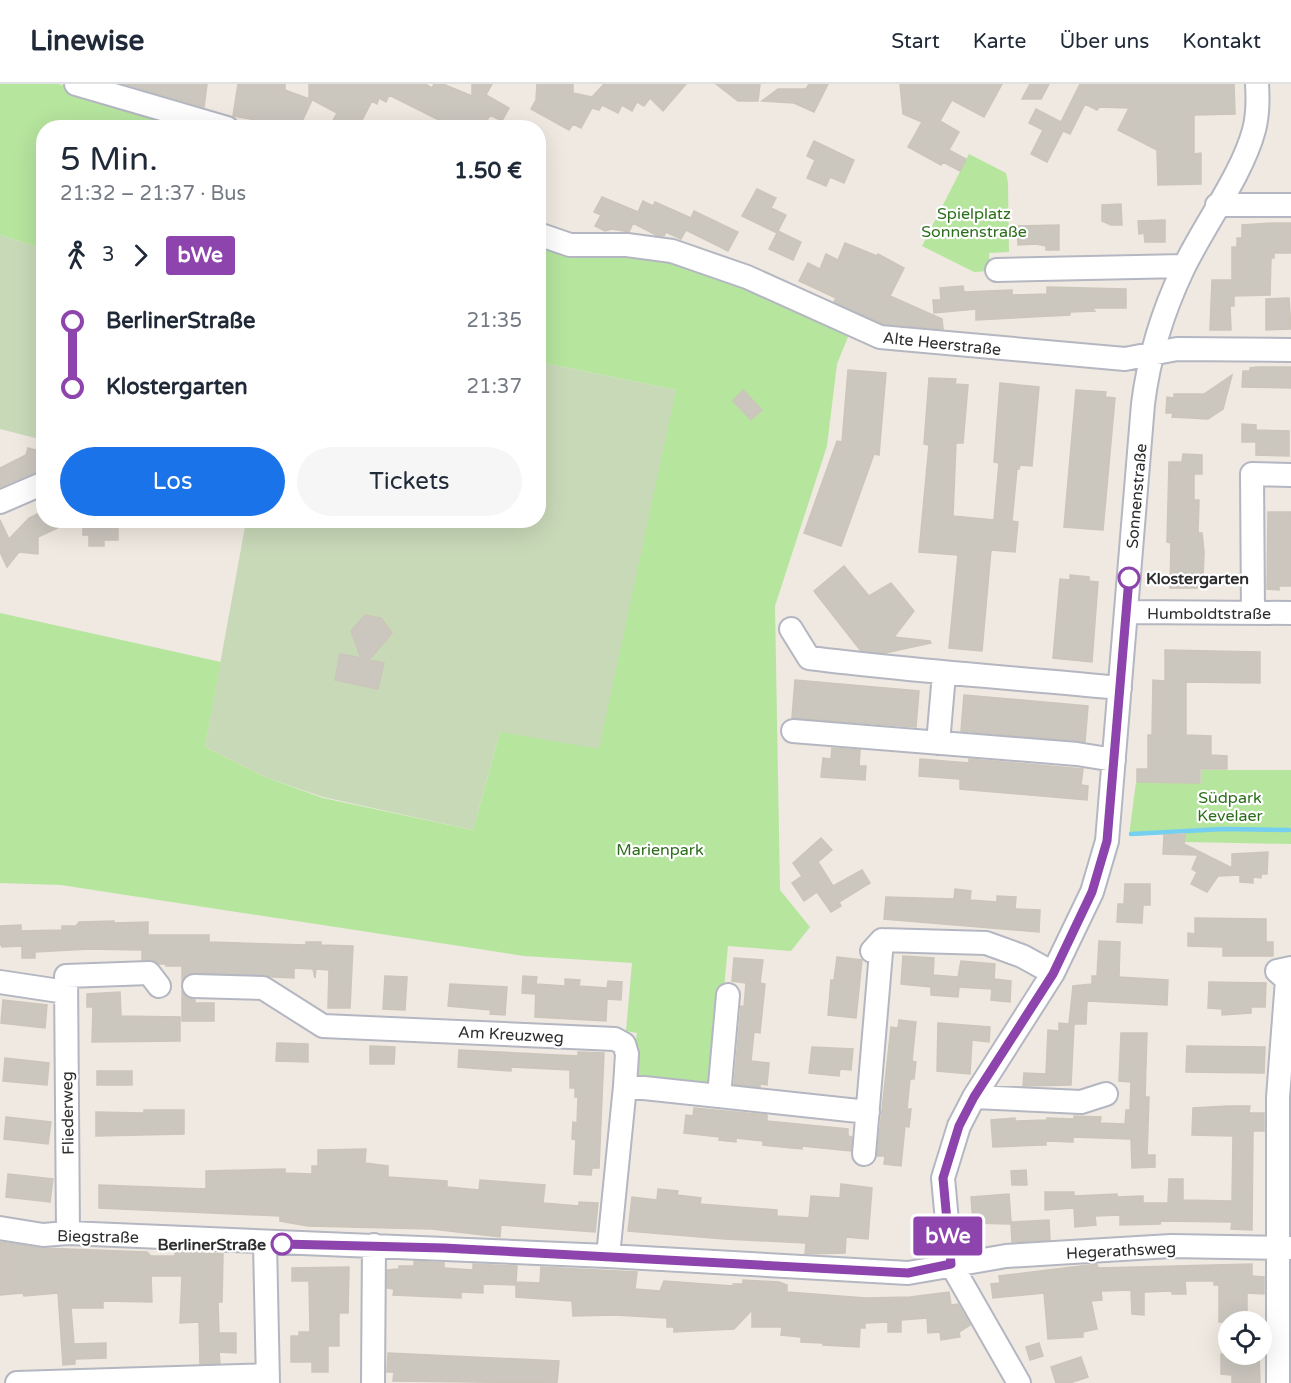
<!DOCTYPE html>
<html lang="de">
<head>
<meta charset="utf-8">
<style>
  body { margin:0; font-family:"Varela Round",sans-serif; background:#f6f6f7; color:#1f2937; height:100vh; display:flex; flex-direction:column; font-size:22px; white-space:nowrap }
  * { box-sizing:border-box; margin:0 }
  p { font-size:20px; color:#747a83 }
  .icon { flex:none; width:33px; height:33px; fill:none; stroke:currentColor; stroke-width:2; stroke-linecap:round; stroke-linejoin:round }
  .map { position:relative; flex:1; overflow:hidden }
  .details { position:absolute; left:36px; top:36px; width:510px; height:408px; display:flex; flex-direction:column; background:#fff; border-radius:24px; box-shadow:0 6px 24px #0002 }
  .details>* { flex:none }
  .badge { padding:0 12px; border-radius:4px; font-size:21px; line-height:39px }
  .controls { position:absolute; left:1218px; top:1227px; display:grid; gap:12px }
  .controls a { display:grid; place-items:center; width:54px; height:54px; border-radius:50%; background:#fff; box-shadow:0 6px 24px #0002; font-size:30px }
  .map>.badge { position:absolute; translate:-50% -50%; box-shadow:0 0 0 3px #fff }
  .legs { display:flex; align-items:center; gap:9px; height:66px; padding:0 24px; font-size:20px }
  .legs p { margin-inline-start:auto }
  .headline { display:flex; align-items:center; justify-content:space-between; height:102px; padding:0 24px }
  h1 { font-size:33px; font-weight:600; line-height:45px }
  .action { display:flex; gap:12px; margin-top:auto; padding:12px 24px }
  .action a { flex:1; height:69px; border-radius:36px; background:#1a73e8; color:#fff; font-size:24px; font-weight:600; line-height:69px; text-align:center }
  .action a+a { background:#f6f6f7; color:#1f2937 }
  ul { padding:0 24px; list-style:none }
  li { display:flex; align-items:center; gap:21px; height:66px; font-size:22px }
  li i { display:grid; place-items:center; width:9px; height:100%; margin:0 8px; background:currentColor }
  li i::after { content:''; width:15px; height:15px; margin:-8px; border:4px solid; border-radius:50%; background:#fff }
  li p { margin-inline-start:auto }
  li:first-child i { background:linear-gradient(#0000 50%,currentColor 0) }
  li:last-child i { background:linear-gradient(currentColor 50%,#0000 0) }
  header { display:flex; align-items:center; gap:36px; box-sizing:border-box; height:84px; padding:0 30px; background:#fff; border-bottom:2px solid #e0e1e3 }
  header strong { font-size:28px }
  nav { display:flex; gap:33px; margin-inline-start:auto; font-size:21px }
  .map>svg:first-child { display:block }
  .green { fill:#b6e59e }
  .cemetery { fill:#c8d9b8 }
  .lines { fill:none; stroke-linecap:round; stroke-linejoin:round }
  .stream { stroke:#75cff0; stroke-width:4.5 }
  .building { fill:#cbc7bf; stroke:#cbc5ba; stroke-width:1.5 }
  .minor-casing { stroke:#b4b7c1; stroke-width:26 }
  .minor { stroke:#fff; stroke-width:22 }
  .line-1-casing { stroke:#fff; stroke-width:14 }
  .line-1 { stroke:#8e44ad; stroke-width:9 }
  .stop-1-dot { fill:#fff; stroke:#8e44ad; stroke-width:3 }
  .labels { text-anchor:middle; stroke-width:4.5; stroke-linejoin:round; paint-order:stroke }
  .park-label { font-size:16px; fill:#2c6e1b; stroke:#fff }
  .street-label { font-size:16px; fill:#2e2e2e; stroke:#fff }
  .stop-label { font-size:16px; font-weight:bold; fill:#2e2e2e; stroke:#fff; text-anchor:start }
</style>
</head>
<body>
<header>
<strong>Linewise</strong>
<nav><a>Start</a><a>Karte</a><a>Über uns</a><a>Kontakt</a></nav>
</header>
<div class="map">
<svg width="1291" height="1299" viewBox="0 0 1291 1299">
  <rect width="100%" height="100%" fill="#efe9e1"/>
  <path class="green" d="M0 0H59L114 22 186 43 44 44 43 165 0 151Z
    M969 70 1006 89 1008 99 1009 168 989 169 990 187 974 188 922 162Z
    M539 154 673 176 850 248 837 280 827 362 775 522 780 806 810 843 791 867 728 862 714 1007 629 1000 637 949 626 947 632 879 524 872 61 801 0 799V529L221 578 205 663 265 693 323 714 473 746 500 648 676 306 539 278Z
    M1201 686H1291V760L1185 758V749L1129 752 1136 698 1201 699Z"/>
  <path class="cemetery" d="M0 151 43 165V356L0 345Z
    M539 278 676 306 599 665 500 648 473 746 323 713 265 693 205 663 246 437 538 436Z"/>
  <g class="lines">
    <path class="stream" d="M1131 750 1223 745 1289 746"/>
  </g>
  <path class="building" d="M124 0H207L204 23Z
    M238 0H285V6L312 16 299 44H261L262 37 233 32Z
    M309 0H425L432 4 434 0H443L472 12V0H492L486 11 509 24 502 37 490 31 483 44H438L441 37 389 11 386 18 379 14 377 20 372 17 358 44H329L337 29 309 14Z
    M537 0H573V9L592 13 604 0H686L663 27 650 14 644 22 637 18 632 27 622 21 618 29 602 21 599 26 592 24 581 44 573 40 569 46 531 25 536 16Z
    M716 0H760L758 17H738Z
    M809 0H828L814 28 794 19 762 17 778 5H806Z
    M900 0H1002L984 33 952 16 940 37 959 48 949 66 966 75 960 87 943 78 941 81 908 63 922 38 903 30Z
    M1030 0H1049L1041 15H1022Z
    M1080 0H1234L1235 30 1194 31V70L1201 69V100L1158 101 1157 66 1118 46 1129 24 1099 23 1097 26 1085 20 1070 50 1063 47 1047 78 1031 70 1043 46 1029 39 1036 25 1061 38Z
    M814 57 854 76 844 99 830 93 826 102 807 94 815 76 807 72Z
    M757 105 776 114 771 124 786 131 778 147 801 158 793 176 769 165 777 149 742 132Z
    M602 113 638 128 643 117 653 122 655 118 691 134 694 127 738 148 728 167 686 146 681 155 666 148 664 152 656 151 633 139 629 148 612 145 605 147 595 142 601 131 594 128Z
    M1121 120 1122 141H1111L1102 137V121Z
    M1165 136V158H1145L1144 149 1139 150 1138 137Z
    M1273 139H1291V169H1274V174H1271L1270 211 1234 212V222H1230L1231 246H1210L1212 196H1232V163H1237V154H1242V141Z
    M1059 141V166H1046V162L1036 160 1018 161 1017 142Z
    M845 159 877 172 878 170 904 184 890 212 942 235 943 245 883 240 834 218 836 214 799 197 808 179 820 185 826 170 838 176Z
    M963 202 964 208 1012 206V211L1047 210V203L1126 205V224H1092L1095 227 1070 228V231L976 236V225L934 229 933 216H941L940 204Z
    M1289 214 1291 245 1266 246V215Z
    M1258 283H1291V304L1242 303 1243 287H1250V284Z
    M848 286 886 289 879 371 874 370 841 462 804 449 837 357 842 358Z
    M1232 291 1223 325 1208 335 1172 333 1173 329H1166L1167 313 1174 314V310H1204Z
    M929 294 956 295 955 300 968 301 963 359H956L953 432 994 436 999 379 994 378 1000 299 1039 303 1032 382 1020 381 1019 385H1017L1012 437 1018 438 1015 468 991 466 982 567 949 564 958 471 919 468 929 361 924 360Z
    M743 306 762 326 751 336 733 317Z
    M1076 306 1106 308 1105 313 1115 314 1103 446 1064 443Z
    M1242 340 1256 341V346L1289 347V372L1256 371V358H1242Z
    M28 364 44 368 40 386 0 403V384L26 371Z
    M1183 370 1202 371V390H1194V416H1199L1198 449H1202L1204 468 1203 495H1200V504H1170L1171 459 1167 458 1169 378H1182Z
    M44 427V436H74L38 453V470L19 468 7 483 0 468V436L9 455 29 434Z
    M1268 428H1291V502H1279V506L1267 505Z
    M83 436H118V456H104V462H89V451H83Z
    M844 482 869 512 891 499 914 527 894 553 930 557 931 559 885 569 861 567 814 507Z
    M1070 491 1089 493V497L1098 498 1092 578 1053 574 1060 495 1070 496Z
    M365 531 381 534 392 549 369 576 384 579 378 605 335 596 340 570 361 574 351 547Z
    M1165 566 1260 568V599L1186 598V651L1211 652V671L1227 672V685H1200V699L1137 698V685H1148V651H1152L1153 596 1165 597Z
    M795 596 919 607 916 643 792 634Z
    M964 611 1088 622 1085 658 961 647Z
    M832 664 860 666 859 682H866L865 696 821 693 823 674 831 675Z
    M920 675 969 679V675L1083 685 1081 701 1088 702 1087 716 960 705V695L919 692Z
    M1185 750 1184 760 1232 784V770L1268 768 1267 790H1261V794L1253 793V799L1240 798V791L1218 792 1207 808 1191 800 1197 788 1192 785 1198 771 1163 770 1164 751Z
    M821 754 832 766 818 778 833 802 862 786 870 799 839 818 841 822 831 828 817 808 804 817 792 799 802 792 793 779Z
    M1125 800H1150V821H1143L1142 839 1117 838 1118 820H1124Z
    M955 805 971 807 970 816 997 818V812L1016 813 1015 825 1040 826 1039 848 884 835 886 813 954 815Z
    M1195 834 1266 835V858H1273V872H1223V863L1188 862V849L1195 850Z
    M114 837V839L148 838V851H209V858L306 861V858H321V861L353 862 350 924H328L329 886 316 885 315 894 313 885 294 884V894L194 889 187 890 182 897V882H166V880H159L154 877 142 876V866L89 865 35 868V874H22V862L2 863 0 859V842L21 841V847L62 846V842H76L79 838Z
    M1099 857 1120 858 1119 893 1168 896 1167 921 1087 917 1086 940H1074L1071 1001 1023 1002 1024 989 1046 990 1048 946 1059 947V939L1069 940 1073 902 1092 900V892H1097Z
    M903 872 934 874 933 891 958 893 961 877 995 880 994 895 1011 897 1010 918 991 916 992 905 959 903 958 913 931 911V903L901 900Z
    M837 873 862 876 856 934 828 931 831 896H834Z
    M734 874 763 876 760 899 765 900 760 949 754 948 751 977 769 979 767 1001 760 1000V1003L734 1000 741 922 744 923 746 899 732 897Z
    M385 892 407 893 405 926 383 925Z
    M523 892 537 893 536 900 565 902V895L580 896 579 902 607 904 608 897 622 898 621 916 607 915 606 937 535 933 536 900 535 910 522 909Z
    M1209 898 1266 899 1265 923H1251V929L1222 931V925L1208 924Z
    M450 900 507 903 505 931 490 930 491 926 448 922Z
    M120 908 121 932 180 933V957L92 958 93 923H87V910Z
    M182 908 187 914 195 916V919H214V937H182Z
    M3 916 47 921 45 944 1 939Z
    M899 936 916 938 912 977 916 978 914 995H910L907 1025H911L909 1043 905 1042 901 1082 884 1080 885 1072H877L891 943 898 944Z
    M938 939 990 943 989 958 972 956 970 990 937 987Z
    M1121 949H1147L1145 1013H1149L1147 1071H1155V1083L1132 1084 1131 1055 1073 1053V1058L1046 1057V1061H1042L993 1063 991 1036 1015 1034V1037L1047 1036V1034L1074 1035V1032L1101 1033 1100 1039 1125 1040 1126 1026H1130L1131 998 1119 997Z
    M277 959 308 960V978L276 977Z
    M370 962 395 963 394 980H370Z
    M1187 962 1265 963 1264 989 1186 988Z
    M812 963 853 965 851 986 840 985 839 992 809 989Z
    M459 966 578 972V968L604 969 599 1084H592L591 1091 574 1090 576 1056 572 1055 573 1038 577 1039 578 1013H575V1004H570V986L511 983V987L458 983Z
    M5 974 49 979 47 1001 3 997Z
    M97 987H132V1001H97Z
    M1228 1022H1250L1249 1029H1264V1047H1253L1252 1146 1231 1145 1232 1138 1161 1137 1160 1140 1120 1141V1131L1095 1132 1096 1141 1075 1143 1074 1124 1045 1126V1108H1074V1112L1117 1110V1113L1143 1112V1119H1168L1169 1095H1183V1116L1232 1117 1233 1052 1192 1051 1193 1024Z
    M694 1024 767 1031V1037L848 1045V1052L852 1053 851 1067 802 1062V1065L771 1062 763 1061V1057L736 1054V1058L719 1056 720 1053 684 1049 686 1031 693 1032Z
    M144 1026H184V1050L96 1052V1028L144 1029Z
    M6 1033 51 1038 48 1060 4 1055Z
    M366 1065 365 1079 388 1082V1093L447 1097V1103L479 1106 480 1096 545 1101 543 1119 579 1122V1118L598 1119 595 1148 501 1141 500 1153 432 1145 308 1142 280 1137V1132L99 1124V1101L206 1105V1087L285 1085V1089L312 1090V1082H318V1066Z
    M1026 1086 1027 1101H1012L1011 1087Z
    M8 1090 53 1095 50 1118 6 1113Z
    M841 1100 872 1104 868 1155 846 1153 845 1169 805 1170 806 1159 725 1155 628 1147 632 1113 657 1116 658 1105 678 1107 677 1111 701 1114 700 1120 777 1126V1132L809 1134 811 1112 840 1114Z
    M1009 1110 1011 1138 1049 1136 1050 1156 1012 1158 1011 1140 973 1139 971 1113Z
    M0 1158 41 1164 147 1168 151 1172H175V1168L223 1170 222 1218H218L219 1249H236V1269L219 1268 220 1279 200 1280 199 1238 180 1239 182 1192H151L152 1218 103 1217V1224H71L74 1260 106 1259V1274L75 1275V1280L63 1281 58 1209 24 1212 23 1209 0 1211Z
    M414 1177 444 1179V1184L473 1186V1180L517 1182 516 1198 540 1199 541 1183 637 1188 635 1205 660 1207 664 1197 733 1202V1200H743V1196L779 1198 787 1201V1208L866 1214 910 1213 949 1208 951 1221 958 1220 970 1241 959 1248 960 1253 941 1256 940 1248 928 1249 927 1234 901 1236V1248H888V1238L865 1239V1244H860L859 1263 823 1261V1259L801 1258V1253L781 1251 782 1243H752V1226L734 1245 674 1248V1243H667V1234L615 1231 573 1232 572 1217 516 1213V1201L483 1200V1209L461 1208V1214L393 1211 394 1205 387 1204V1186L399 1185V1182H414Z
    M1097 1180 1098 1184 1252 1180V1192L1264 1193V1210L1247 1209V1238H1219V1201H1214V1197H1185L1186 1210H1172V1207L1144 1208V1231L1132 1230 1131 1206 1101 1207 1102 1216 1091 1217 1097 1245 1083 1248V1253L1048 1255 1044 1209 993 1214 991 1200 1000 1199 999 1192Z
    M349 1183 348 1229H339V1262H328V1288H312V1278H291V1252H299V1248H310L309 1197H292V1184Z
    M1039 1259 1043 1272 1030 1276 1026 1263Z
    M388 1269 559 1277 557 1299 393 1297 394 1288H387Z
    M1221 1270H1259L1260 1299H1232V1291L1221 1290Z
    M1081 1273 1088 1293 1070 1299H1056L1051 1283Z"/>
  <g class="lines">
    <g class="minor-casing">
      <path id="minor" d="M76 0 227 44
        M1217 121H1291
        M538 150 570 161H627L672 167 747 193 880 253 1125 275 1177 265 1291 266
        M997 186 1184 182
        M0 418 44 399
        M1127 528 1291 529
        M1253 529 1252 390 1291 391
        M791 545 809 574C912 587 1016 594 1120 604
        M793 647 1077 670 1114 676
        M938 659 944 590
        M872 867 882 856 986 859 1022 872 1053 889
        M0 898 66 908
        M194 902 263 904 323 942 615 955 624 960 627 970 625 1002 608 1172
        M625 1002 719 1012 728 911
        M719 1012 868 1028
        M974 1013 1081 1018 1106 1010
        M864 1070 882 856
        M0 1144 43 1151 68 1149 608 1172 908 1189 1006 1172 1171 1162 1291 1164
        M68 1149 66 892 149 889 159 902
        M265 1159 268 1299
        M17 1299 268 1291
        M373 1299 374 1161
        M1019 1299 951 1180 943 1094 959 1042 974 1013 1053 889 1092 808 1107 757 1143 320C1149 272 1162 229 1183 185 1204 141 1242 91 1254 46 1258 31 1258 15 1257 0
        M1278 1299V1013L1287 896 1277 887 1291 884"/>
    </g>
    <use href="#minor" class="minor"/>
  </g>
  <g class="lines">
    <g class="line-1-casing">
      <path id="line-1" d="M282 1160 444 1164 908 1189 951 1180 943 1094 959 1042 974 1013 1053 890 1092 808 1107 757 1129 494"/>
    </g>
    <use href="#line-1" class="line-1"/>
  </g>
  <g class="stop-1-dot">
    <circle cx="1129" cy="494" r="10"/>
    <circle cx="282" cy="1160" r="10"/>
  </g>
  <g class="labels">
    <g class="park-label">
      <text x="974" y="135">Spielplatz<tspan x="974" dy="18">Sonnenstraße</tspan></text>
      <text x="1230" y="719">Südpark<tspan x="1230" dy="18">Kevelaer</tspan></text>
      <text x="660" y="771">Marienpark</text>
    </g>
    <g class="street-label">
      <text transform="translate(942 259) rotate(6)" y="6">Alte Heerstraße</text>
      <text transform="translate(1136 412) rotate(-85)" y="6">Sonnenstraße</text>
      <text x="1209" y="535">Humboldtstraße</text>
      <text transform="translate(511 950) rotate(3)" y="6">Am Kreuzweg</text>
      <text transform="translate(67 1029) rotate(-91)" y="6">Fliederweg</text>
      <text transform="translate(98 1152) rotate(1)" y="6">Biegstraße</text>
      <text transform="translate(1121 1166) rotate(-3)" y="6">Hegerathsweg</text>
    </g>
    <g class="stop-label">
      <text x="1146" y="500">Klostergarten</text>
      <text x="266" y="1166" text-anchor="end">BerlinerStraße</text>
    </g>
  </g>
</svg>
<div class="controls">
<a><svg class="icon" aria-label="locate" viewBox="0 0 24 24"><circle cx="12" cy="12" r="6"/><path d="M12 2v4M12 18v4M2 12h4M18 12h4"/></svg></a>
</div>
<b class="badge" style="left:948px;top:1152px;background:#8e44ad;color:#fff">bWe</b>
<section class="details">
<div class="headline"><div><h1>5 Min.</h1><p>21:32 – 21:37 · Bus</p></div><b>1.50 €</b></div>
<div class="legs"><svg class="icon" aria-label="walk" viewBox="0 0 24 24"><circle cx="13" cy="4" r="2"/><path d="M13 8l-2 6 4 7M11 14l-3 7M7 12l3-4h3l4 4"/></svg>3<svg class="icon" aria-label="forward" viewBox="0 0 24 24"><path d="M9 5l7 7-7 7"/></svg><b class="badge" style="background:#8e44ad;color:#fff">bWe</b></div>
<ul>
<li><i style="color:#8e44ad"></i><b>BerlinerStraße</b><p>21:35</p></li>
<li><i style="color:#8e44ad"></i><b>Klostergarten</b><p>21:37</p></li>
</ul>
<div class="action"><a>Los</a><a>Tickets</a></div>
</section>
</div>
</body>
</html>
